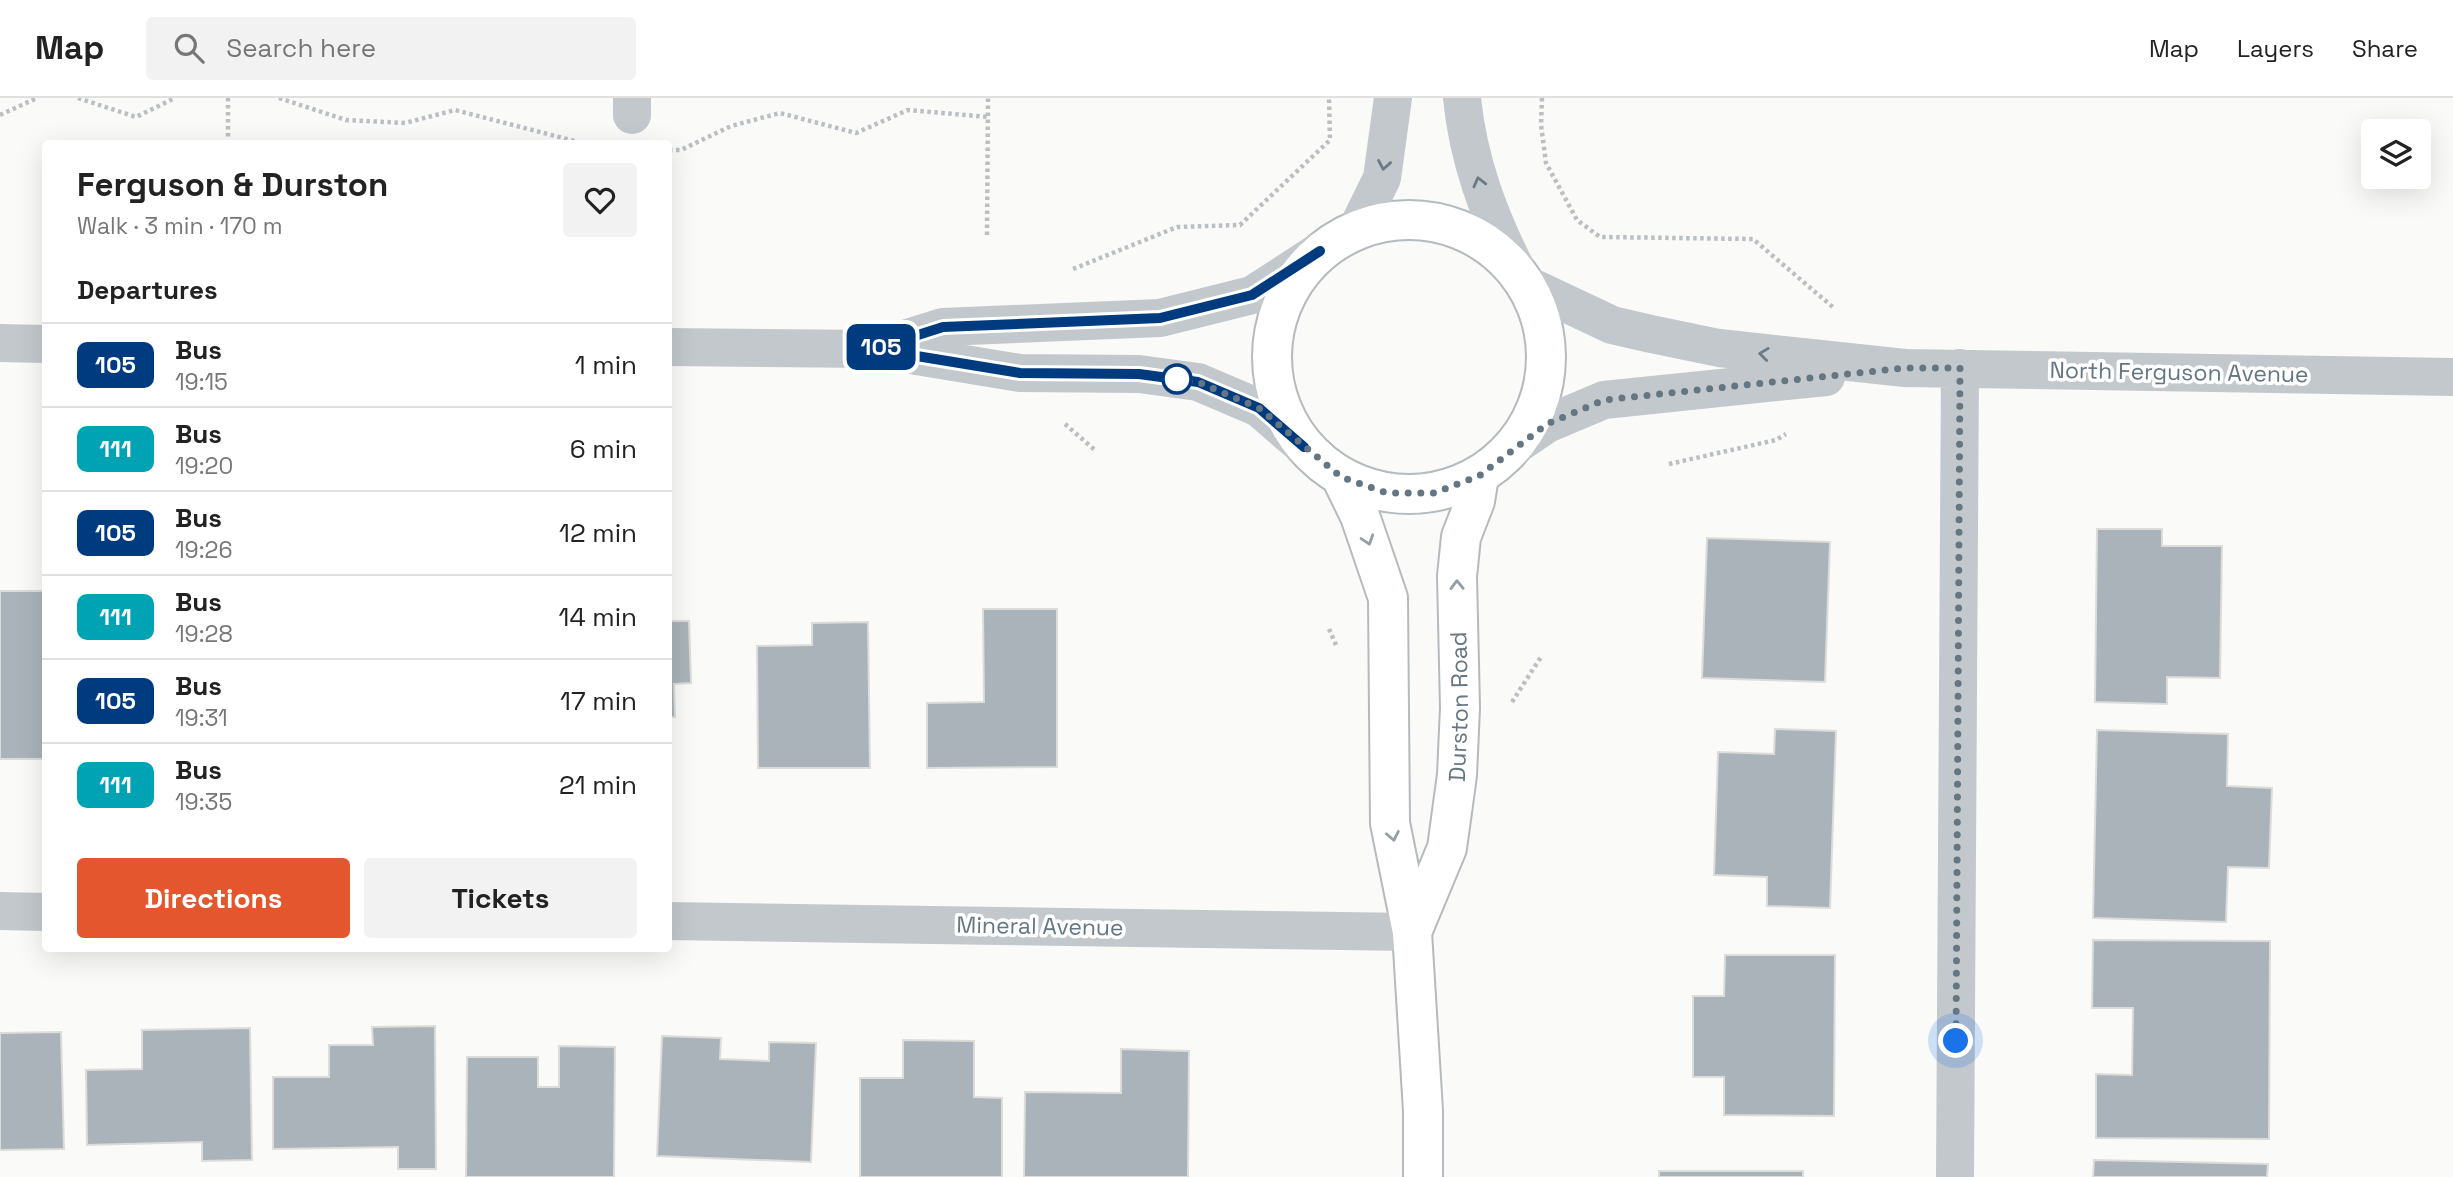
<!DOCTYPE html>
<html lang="en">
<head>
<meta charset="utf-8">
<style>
  body { margin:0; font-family:"Space Grotesk",sans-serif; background:#f2f2f2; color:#222; height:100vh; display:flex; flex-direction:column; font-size:26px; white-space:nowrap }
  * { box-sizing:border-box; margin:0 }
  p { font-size:23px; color:#767676 }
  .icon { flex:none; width:38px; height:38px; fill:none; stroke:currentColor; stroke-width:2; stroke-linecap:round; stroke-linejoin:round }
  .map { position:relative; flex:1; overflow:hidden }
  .panel { position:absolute; left:42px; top:42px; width:630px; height:812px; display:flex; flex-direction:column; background:#fff; border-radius:7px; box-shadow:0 7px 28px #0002 }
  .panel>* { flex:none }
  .badge { padding:0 14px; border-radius:10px; font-size:24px; line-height:46px }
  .tools { position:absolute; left:2361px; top:21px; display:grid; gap:14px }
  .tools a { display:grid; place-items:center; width:70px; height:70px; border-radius:7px; background:#fff; box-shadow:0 7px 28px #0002; font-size:35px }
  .you { position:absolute; width:35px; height:35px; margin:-18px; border:5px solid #fff; border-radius:50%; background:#1a73e8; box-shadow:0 0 0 10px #1a73e833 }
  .map>.badge { position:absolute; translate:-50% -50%; box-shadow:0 0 0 4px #fff }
  h2 { padding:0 35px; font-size:26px; line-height:63px }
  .round { display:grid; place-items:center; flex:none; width:74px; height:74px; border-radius:7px; background:#f2f2f2 }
  .head { display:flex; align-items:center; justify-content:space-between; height:119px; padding:0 35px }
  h1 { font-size:33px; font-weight:800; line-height:52px }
  .cta { display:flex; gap:14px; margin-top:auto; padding:14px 35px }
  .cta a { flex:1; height:80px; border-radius:7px; background:#e4572e; color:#fff; font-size:28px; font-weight:800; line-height:80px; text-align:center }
  .cta a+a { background:#f2f2f2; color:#222 }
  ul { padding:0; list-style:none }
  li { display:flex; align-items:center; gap:21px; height:84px; padding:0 35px; border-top:2px solid #e0e0e0 }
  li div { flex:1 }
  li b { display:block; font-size:26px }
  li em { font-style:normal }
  li .badge { min-width:77px; font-weight:700; text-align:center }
  header { display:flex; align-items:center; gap:42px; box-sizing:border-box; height:98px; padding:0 35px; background:#fff; border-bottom:2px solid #e0e0e0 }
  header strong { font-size:33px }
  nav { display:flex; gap:38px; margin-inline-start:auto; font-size:24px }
  .search { width:490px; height:63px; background:#f2f2f2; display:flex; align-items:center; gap:18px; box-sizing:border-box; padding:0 24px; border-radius:7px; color:#767676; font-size:26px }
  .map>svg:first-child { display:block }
  .building { fill:#aab3b9; stroke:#dcdcda; stroke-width:2 }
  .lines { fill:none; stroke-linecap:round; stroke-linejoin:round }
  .major-casing { stroke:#b5babe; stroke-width:42 }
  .path { stroke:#bbbfc2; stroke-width:4.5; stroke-dasharray:3.5 3.5; stroke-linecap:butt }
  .minor { stroke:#c3c8cc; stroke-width:38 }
  .major { stroke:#fff; stroke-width:38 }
  .oneway { stroke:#6a7a87 }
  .oneway2 { stroke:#939fa8 }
  .line-casing { stroke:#fff; stroke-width:16 }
  .line { stroke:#003b80; stroke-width:10 }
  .walk { stroke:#657683; stroke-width:7; stroke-dasharray:0 12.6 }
  .stop-dot { fill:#fff; stroke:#003b80; stroke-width:3.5 }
  .labels { text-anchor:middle; stroke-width:7; stroke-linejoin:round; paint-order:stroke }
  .street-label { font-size:23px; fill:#657683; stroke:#fff }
</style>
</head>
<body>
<header>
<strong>Map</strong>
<div class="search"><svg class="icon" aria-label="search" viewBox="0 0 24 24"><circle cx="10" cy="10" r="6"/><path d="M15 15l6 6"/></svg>Search here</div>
<nav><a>Map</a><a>Layers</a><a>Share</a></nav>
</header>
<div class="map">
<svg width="2453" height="1079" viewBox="0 0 2453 1079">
  <rect width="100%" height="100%" fill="#fafaf8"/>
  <path class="building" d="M2097 431H2162V448H2222L2220 580 2167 579V606L2095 604Z
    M1707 440 1830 444 1825 584 1702 580Z
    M0 493H46V661H0Z
    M983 511H1057V669L927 670V605L984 604Z
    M668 523H689L691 585 674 586 675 619H668Z
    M868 524 870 670H758L757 548 812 547V525Z
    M1775 631 1836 633 1830 810 1767 808V779L1714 777 1718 654 1774 656Z
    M2097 632 2228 636 2227 688 2272 690 2269 770 2228 769 2226 824 2093 820Z
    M2093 842 2270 843 2269 1041 2096 1040V976L2132 977 2133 910H2092Z
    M1725 857H1835L1834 1018 1724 1017V979H1693V898H1724Z
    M435 928 436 1071H398V1049L273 1051V979H329V947H373L372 929Z
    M250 930 252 1062 202 1063V1044L87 1047 86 972 142 971V932Z
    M61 934 64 1051 0 1052V935Z
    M662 938 721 940 720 961 769 963V944L816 945 811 1064 657 1058Z
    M903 942 974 943V999L1002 1000V1079H860V980H903Z
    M559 948 615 949 614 1079H466L467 959H538V989H559Z
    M1121 951 1189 953 1188 1079H1024L1025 994 1121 995Z
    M2094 1062 2268 1066 2267 1079H2093Z
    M1659 1073H1803V1079H1659Z"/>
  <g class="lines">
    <g class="major-casing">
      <g id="major">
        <circle cx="1409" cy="259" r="137"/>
        <path d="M1341 379 1360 418 1388 500 1390 725 1412 834 1423 1013V1079"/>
        <path id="s1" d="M1412 834 1447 750 1457 677 1460 610 1457 478 1461 439 1475 403 1479 378"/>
      </g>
    </g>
    <path class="path" d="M78 0 136 19 175 0
      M228 0V46
      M279 0 346 22 405 25 455 12 586 46
      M1542 0 1541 27 1546 65 1577 122 1600 139 1753 141 1834 210
      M0 17 37 0
      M669 52H681L731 28 780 15 856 35 908 12 988 19
      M987 137 988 0
      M1073 171 1177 129 1240 127 1330 42 1329 0
      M1065 326 1096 353
      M1669 366 1776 342 1786 336
      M1329 531 1336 547
      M1512 604 1541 559"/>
    <path class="minor" d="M632 0V17
      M1462 0C1468 61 1488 115 1515 169
      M1357 131 1382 80 1393 0
      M1525 186 1612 227 1651 236 1719 250 1905 270 2453 279
      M0 245 46 246
      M668 249 874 251 1020 275 1139 276 1198 284 1259 310 1304 349
      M879 249 943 229 1160 220 1252 197 1320 153
      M1516 347 1547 326 1604 302 1826 279
      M0 813 46 814
      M668 823 1412 834
      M1955 1079 1960 270"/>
    <use href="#major" class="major"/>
  </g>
  <defs><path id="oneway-chevron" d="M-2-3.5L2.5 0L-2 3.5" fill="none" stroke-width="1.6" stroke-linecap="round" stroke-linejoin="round" transform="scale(1.75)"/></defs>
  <g class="oneway">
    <use href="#oneway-chevron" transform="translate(1384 67) rotate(100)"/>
    <use href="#oneway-chevron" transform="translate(1479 84) rotate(-104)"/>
    <use href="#oneway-chevron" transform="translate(1764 256) rotate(-173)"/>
  </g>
  <g class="oneway2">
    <use href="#oneway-chevron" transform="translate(1368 442) rotate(72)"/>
    <use href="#oneway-chevron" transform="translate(1457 487) rotate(-91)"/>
    <use href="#oneway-chevron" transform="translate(1393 738) rotate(79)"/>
  </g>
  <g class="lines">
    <g class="line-casing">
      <path id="line" d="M1304 349 1259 310 1198 284 1139 276 1020 275 874 251 943 229 1160 220 1252 197 1320 153"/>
    </g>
    <use href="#line" class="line"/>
    <path class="walk" d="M1177 281 1198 284 1259 310 1341 379 1387 395H1434L1479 378 1547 326 1604 302 1905 270H1960L1956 943"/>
  </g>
  <circle class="stop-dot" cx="1177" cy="281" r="14"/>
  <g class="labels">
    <g class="street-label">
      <text transform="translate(2179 274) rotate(1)" y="8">North Ferguson Avenue</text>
      <text dy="8" stroke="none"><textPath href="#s1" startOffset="233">Durston Road</textPath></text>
      <text transform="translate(1040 828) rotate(1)" y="8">Mineral Avenue</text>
    </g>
  </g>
</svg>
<div class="tools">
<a><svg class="icon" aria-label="layers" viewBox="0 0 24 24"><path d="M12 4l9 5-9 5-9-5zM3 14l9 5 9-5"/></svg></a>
</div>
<div class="you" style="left:1956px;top:943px"></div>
<b class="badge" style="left:881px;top:249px;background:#003b80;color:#fff">105</b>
<section class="panel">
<div class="head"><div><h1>Ferguson &amp; Durston</h1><p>Walk · 3 min · 170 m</p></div><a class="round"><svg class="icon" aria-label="heart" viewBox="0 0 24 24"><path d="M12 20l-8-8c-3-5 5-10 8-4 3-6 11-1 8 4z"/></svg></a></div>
<h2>Departures</h2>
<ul>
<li><span class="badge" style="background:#003b80;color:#fff">105</span><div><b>Bus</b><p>19:15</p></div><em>1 min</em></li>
<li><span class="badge" style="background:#00a3b4;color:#fff">111</span><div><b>Bus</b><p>19:20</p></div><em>6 min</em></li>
<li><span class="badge" style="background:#003b80;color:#fff">105</span><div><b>Bus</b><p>19:26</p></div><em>12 min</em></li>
<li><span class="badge" style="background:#00a3b4;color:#fff">111</span><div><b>Bus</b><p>19:28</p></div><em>14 min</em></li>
<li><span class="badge" style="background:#003b80;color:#fff">105</span><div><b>Bus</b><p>19:31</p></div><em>17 min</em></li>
<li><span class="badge" style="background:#00a3b4;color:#fff">111</span><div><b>Bus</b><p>19:35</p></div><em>21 min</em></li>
</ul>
<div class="cta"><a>Directions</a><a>Tickets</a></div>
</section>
</div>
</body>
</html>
